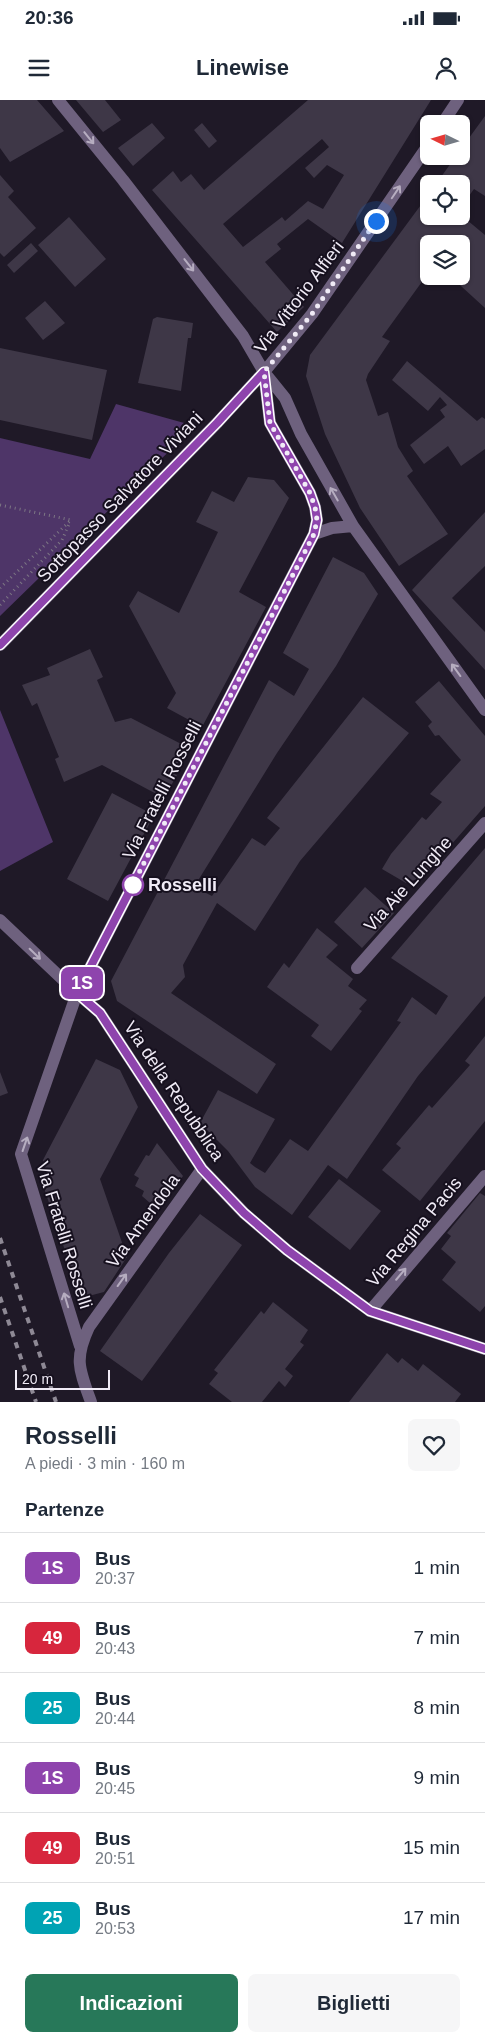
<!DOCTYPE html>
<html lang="it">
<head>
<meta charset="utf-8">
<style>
  body { margin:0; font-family:Arial,sans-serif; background:#f6f6f7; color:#1f2937; height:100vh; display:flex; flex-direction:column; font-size:19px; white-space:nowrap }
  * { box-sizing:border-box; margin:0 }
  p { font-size:16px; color:#747a83 }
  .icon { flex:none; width:28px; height:28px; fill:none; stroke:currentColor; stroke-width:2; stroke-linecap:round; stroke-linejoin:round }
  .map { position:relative; height:1302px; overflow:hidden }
  .sheet { display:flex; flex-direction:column; background:#fff; flex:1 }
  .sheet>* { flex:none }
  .badge { padding:0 10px; border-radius:8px; font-size:18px; line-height:32px }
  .needle { width:32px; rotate:275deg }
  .controls { position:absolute; left:420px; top:15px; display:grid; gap:10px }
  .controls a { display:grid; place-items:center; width:50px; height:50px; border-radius:8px; background:#fff; box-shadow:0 1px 4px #0004; font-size:25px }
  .scale { position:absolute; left:15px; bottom:12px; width:95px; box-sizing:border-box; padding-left:5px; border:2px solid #f0ebf6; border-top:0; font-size:14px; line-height:18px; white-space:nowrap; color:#f0ebf6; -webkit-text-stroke:4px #16101e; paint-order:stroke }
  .you { position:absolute; width:25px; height:25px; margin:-12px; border:4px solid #fff; border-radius:50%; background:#1a73e8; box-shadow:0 0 0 8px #1a73e833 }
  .map>.badge { position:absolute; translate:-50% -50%; box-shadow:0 0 0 2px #fff }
  h2 { padding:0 25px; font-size:19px; line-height:45px }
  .round { display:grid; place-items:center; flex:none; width:52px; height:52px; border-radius:8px; background:#f6f6f7 }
  .headline { display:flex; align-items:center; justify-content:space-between; height:85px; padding:0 25px }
  h1 { font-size:24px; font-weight:600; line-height:38px }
  .action { display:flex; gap:10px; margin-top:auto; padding:10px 25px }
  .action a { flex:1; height:58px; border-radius:8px; background:#277859; color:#fff; font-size:20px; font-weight:600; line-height:58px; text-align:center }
  .action a+a { background:#f6f6f7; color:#1f2937 }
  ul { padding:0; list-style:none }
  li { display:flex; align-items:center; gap:15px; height:70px; padding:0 25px; border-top:1px solid #e0e1e3 }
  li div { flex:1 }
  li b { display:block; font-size:19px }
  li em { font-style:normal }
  li .badge { min-width:55px; font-weight:700; text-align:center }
  .status { display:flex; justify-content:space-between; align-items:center; height:35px; padding:0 25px; background:#fff; direction:ltr }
  .status svg { height:14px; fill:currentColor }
  header { display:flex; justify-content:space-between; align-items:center; height:65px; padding:0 25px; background:#fff; font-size:22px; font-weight:600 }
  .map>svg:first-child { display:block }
  .green { fill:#4e3568 }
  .building { fill:#3e3747; fill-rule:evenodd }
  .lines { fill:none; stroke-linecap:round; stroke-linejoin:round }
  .path { stroke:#7d7784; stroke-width:3; stroke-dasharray:1 4; stroke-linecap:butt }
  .minor { stroke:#6e617e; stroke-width:12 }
  .tertiary { stroke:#6e617e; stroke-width:12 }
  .rail { stroke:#8e8995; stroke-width:4; stroke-dasharray:6 6; stroke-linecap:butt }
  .oneway { stroke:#b6adc0 }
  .line-casing { stroke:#fff; stroke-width:11 }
  .line { stroke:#8e44ad; stroke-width:8 }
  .walk { stroke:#f0ebf6; stroke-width:5; stroke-dasharray:0 9 }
  .stop-dot { fill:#fff; stroke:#8e44ad; stroke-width:2.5 }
  .labels { text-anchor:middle; stroke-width:4; stroke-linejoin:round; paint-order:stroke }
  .street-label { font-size:18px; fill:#f0ebf6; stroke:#16101e }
  .stop-label { font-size:18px; font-weight:bold; fill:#f0ebf6; stroke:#16101e; text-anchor:start }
</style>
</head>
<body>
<div class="status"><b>20:36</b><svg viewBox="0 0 49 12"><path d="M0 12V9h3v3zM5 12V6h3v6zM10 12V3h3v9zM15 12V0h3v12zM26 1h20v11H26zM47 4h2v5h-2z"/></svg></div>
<header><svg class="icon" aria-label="menu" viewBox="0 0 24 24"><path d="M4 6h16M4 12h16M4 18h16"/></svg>Linewise<svg class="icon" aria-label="person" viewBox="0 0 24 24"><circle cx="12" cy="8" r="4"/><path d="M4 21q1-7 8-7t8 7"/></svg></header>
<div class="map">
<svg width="485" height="1302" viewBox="0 0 485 1302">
  <rect width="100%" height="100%" fill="#1f1927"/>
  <path class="green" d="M116 304 195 326 0 516V338L90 359Z
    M0 610 53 742 0 771Z"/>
  <path class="building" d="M0 0H37L64 31 10 62 0 48Z
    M76 0H105L121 20 103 32Z
    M308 0H431L342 143 308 119 277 144 281 149 265 162 304 207 277 232 152 90 173 71 181 82 191 74 204 90ZM322 39 329 47 305 68 314 78 327 65 344 75 323 109 308 101 285 121 282 117 243 147 223 124Z
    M485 16V96L474 89 461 107V84H436L456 56H461V49Z
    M152 23 165 38 133 66 118 48Z
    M202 23 217 41 209 48 194 30Z
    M0 75 14 91 8 97 36 128 4 157 0 153Z
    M429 94V116H461V115L485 135V208L450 176H461V144H429V172L382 237 390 241 368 274 366 280 378 316 388 312 398 347 413 371 407 376 448 434 399 466 360 408 325 334 306 276 310 255Z
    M69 117 106 159 75 187 38 145Z
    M31 143 38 151 14 173 7 165Z
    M45 201 65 223 43 240 25 218Z
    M157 217 193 223 191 238H188L181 291 138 283 153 219Z
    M0 248 107 270 92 340 0 320Z
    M407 261 477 321 482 317 485 319V349L461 366 448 346 424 364 410 345 445 317 440 310 447 305 440 297 428 311 392 280Z
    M248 377 274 380 289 398 239 492 266 507 202 627 167 608 176 593 129 506 138 491 179 513 218 432 196 422 212 391 234 402Z
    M485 412V466L452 498 485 532V570L412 490Z
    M333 457 364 473 378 494 336 566 277 653 194 787 212 796 252 738 265 746 280 728 267 718 363 597 409 633 300 761 255 831 217 803 183 865 185 877 171 893 276 964 257 994 117 901 111 881 269 580 294 596 309 569 283 553Z
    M90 549 103 577 97 580 115 622 131 618 187 647 172 673 177 675 164 698 102 665 64 682 55 659 59 657 37 603 32 606 22 585 50 575 47 568Z
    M439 581 485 636V706L423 777 406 783 382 769 391 754 422 717 426 720 442 702 430 694 461 660 439 635 435 636 428 626 432 622 415 602Z
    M112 693 154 715 108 801 67 779Z
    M485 748V896L418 976 347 1079 328 1065 292 1115 255 1087 228 1051 200 1023 218 990 275 1019 250 1063 255 1067 265 1073 290 1039 308 1051 401 922 397 921 412 897 436 915 448 896 391 858Z
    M365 787 394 813 362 848 334 822Z
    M317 828 338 845 326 857 353 879 348 886 367 900 359 909 362 911 331 951 311 936 319 925 267 887 284 863 289 868Z
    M485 936V1021L420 1101 382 1070 401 1048 396 1044 429 1005 432 1008 470 965 465 961Z
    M96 959 120 970 138 1007 100 1079 127 1157 104 1192 81 1198 45 1091 43 1060Z
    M0 972 8 993 0 996Z
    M157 1043 183 1076 160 1109 152 1101 150 1103 142 1096 144 1091 135 1086 139 1078 134 1075 146 1055 149 1056Z
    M339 1079 381 1111 350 1150 308 1117Z
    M480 1093 485 1096V1206L480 1212 442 1180 456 1162 441 1149 451 1136 447 1133Z
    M152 1107 158 1112 146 1129 140 1125Z
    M200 1114 242 1145 142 1281 100 1251 169 1153Z
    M273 1202 308 1230 300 1242 304 1245 285 1269 293 1276 285 1287 279 1281 262 1302H232L209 1284 218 1273 214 1270 261 1211 264 1214Z
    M387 1253 398 1263 402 1258 418 1271 423 1264 461 1294 455 1302H349Z"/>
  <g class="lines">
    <path class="path" d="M0 405 71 420 0 488
      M0 505 62 440 70 422"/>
    <path class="minor" d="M0 820 77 893 21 1054 80 1246
      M357 868 485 723
      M370 1211 485 1076
      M91 1302C79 1269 74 1259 89 1227L202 1069"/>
    <path class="tertiary" d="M58 0 123 80 243 236 264 272 285 298 301 334 353 426 485 610
      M442 24 458 0
      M264 272 270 323 310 393 315 407 317 420 314 434 77 893 100 913 202 1069 244 1113 287 1150 370 1211 485 1249
      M314 434 332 428 353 426
      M0 545 217 323 264 272 312 214 429 44"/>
    <path class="rail" d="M0 1138 56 1302
      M0 1197 36 1302"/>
  </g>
  <defs><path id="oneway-shaft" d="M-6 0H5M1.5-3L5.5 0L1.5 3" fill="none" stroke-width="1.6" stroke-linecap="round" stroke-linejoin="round" transform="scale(1.25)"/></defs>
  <g class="oneway">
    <use href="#oneway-shaft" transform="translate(89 38) rotate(51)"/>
    <use href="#oneway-shaft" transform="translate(396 92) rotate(-56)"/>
    <use href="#oneway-shaft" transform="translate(189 165) rotate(52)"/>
    <use href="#oneway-shaft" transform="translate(334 394) rotate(-120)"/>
    <use href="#oneway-shaft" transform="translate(456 570) rotate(-126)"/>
    <use href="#oneway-shaft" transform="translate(35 854) rotate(44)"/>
    <use href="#oneway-shaft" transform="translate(25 1044) rotate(-71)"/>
    <use href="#oneway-shaft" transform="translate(401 1174) rotate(-50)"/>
    <use href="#oneway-shaft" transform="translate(122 1180) rotate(-54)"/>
    <use href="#oneway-shaft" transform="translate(66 1200) rotate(-107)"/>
  </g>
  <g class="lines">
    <g class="line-casing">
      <path id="line" d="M0 545 217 323 264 272 270 323 310 393 315 407 317 420 314 434 77 893 100 913 202 1069 244 1113 287 1150 370 1211 485 1249"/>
    </g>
    <use href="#line" class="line"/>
    <path class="walk" d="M133 785 130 790 314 434 317 420 315 407 310 393 270 323 264 272 312 214 376 121"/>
  </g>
  <circle class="stop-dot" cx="133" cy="785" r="10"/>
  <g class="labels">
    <g class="street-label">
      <text transform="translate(299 197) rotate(-53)" y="6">Via Vittorio Alfieri</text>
      <text transform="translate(120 397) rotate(-46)" y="6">Sottopasso Salvatore Viviani</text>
      <text transform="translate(162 690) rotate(-63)" y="6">Via Fratelli Rosselli</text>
      <text transform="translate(408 784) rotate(-48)" y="6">Via Aie Lunghe</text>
      <text transform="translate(174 991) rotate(56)" y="6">Via della Repubblica</text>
      <text transform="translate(143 1121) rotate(-54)" y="6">Via Amendola</text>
      <text transform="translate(414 1132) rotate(-50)" y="6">Via Regina Pacis</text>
      <text transform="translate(64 1135) rotate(73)" y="6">Via Fratelli Rosselli</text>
    </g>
    <g class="stop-label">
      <text x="148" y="791">Rosselli</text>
    </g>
  </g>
</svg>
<div class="controls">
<a><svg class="needle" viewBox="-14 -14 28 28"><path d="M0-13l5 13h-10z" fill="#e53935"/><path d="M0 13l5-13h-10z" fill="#747a83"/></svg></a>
<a><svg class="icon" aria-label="locate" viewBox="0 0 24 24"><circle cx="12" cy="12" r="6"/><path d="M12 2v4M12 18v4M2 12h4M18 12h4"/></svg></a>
<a><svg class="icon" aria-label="layers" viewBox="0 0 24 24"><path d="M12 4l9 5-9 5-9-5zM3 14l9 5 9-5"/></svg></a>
</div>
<div class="scale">20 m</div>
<div class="you" style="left:376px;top:121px"></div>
<b class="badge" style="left:82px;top:883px;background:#8e44ad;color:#fff">1S</b>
</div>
<section class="sheet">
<div class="headline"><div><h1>Rosselli</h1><p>A piedi · 3 min · 160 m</p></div><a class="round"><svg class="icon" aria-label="heart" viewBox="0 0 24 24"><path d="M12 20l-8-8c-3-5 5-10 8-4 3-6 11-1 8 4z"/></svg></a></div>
<h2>Partenze</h2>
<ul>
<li><span class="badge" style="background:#8e44ad;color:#fff">1S</span><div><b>Bus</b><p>20:37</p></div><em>1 min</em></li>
<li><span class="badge" style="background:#d7263d;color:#fff">49</span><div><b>Bus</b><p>20:43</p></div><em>7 min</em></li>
<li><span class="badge" style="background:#00a3b4;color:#fff">25</span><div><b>Bus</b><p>20:44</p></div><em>8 min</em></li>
<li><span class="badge" style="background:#8e44ad;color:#fff">1S</span><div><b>Bus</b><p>20:45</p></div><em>9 min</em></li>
<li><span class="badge" style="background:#d7263d;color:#fff">49</span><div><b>Bus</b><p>20:51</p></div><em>15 min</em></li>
<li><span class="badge" style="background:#00a3b4;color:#fff">25</span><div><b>Bus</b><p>20:53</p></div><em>17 min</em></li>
</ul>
<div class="action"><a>Indicazioni</a><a>Biglietti</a></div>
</section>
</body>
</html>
